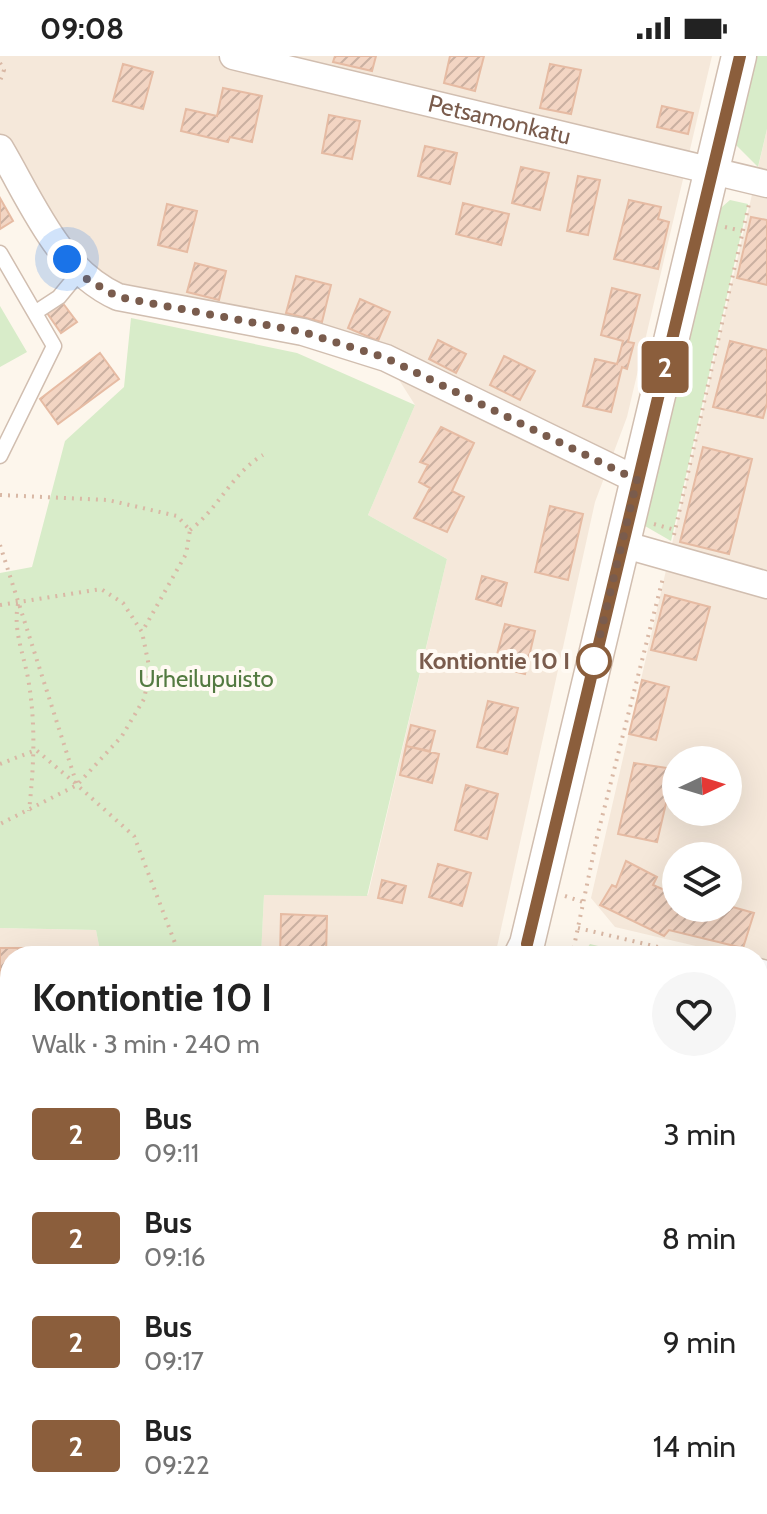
<!DOCTYPE html>
<html lang="en">
<head>
<meta charset="utf-8">
<style>
  body { margin:0; font-family:Cabin,sans-serif; background:#f6f6f6; color:#222; height:100vh; display:flex; flex-direction:column; font-size:30px; white-space:nowrap }
  * { box-sizing:border-box; margin:0 }
  p { font-size:26px; color:#767676 }
  .icon { flex:none; width:44px; height:44px; fill:none; stroke:currentColor; stroke-width:2; stroke-linecap:round; stroke-linejoin:round }
  .map { position:relative; flex:1; overflow:hidden }
  .panel { position:absolute; left:0px; top:890px; width:768px; height:568px; display:flex; flex-direction:column; background:#fff; border-radius:32px 32px 0 0; box-shadow:0 8px 32px #0002 }
  .panel>* { flex:none }
  .badge { padding:0 16px; border-radius:6px; font-size:28px; line-height:52px }
  .needle { width:52px; rotate:86deg }
  .buttons { position:absolute; left:662px; top:690px; display:grid; gap:16px }
  .buttons a { display:grid; place-items:center; width:80px; height:80px; border-radius:50%; background:#fff; box-shadow:0 8px 32px #0002; font-size:40px }
  .you { position:absolute; width:40px; height:40px; margin:-20px; border:6px solid #fff; border-radius:50%; background:#1a73e8; box-shadow:0 0 0 12px #1a73e833 }
  .map>.badge { position:absolute; translate:-50% -50%; box-shadow:0 0 0 4px #fff }
  .round { display:grid; place-items:center; flex:none; width:84px; height:84px; border-radius:42px; background:#f6f6f6 }
  .summary { display:flex; align-items:center; justify-content:space-between; height:136px; padding:0 32px }
  h1 { font-size:38px; font-weight:700; line-height:60px }
  ul { padding:0; list-style:none }
  li { display:flex; align-items:center; gap:24px; height:104px; padding:0 32px }
  li div { flex:1 }
  li b { display:block; font-size:30px }
  li em { font-style:normal }
  li .badge { min-width:88px; font-weight:700; text-align:center }
  .status { display:flex; justify-content:space-between; align-items:center; height:56px; padding:0 40px; background:#fff; direction:ltr }
  .status svg { height:22px; fill:currentColor }
  .map>svg:first-child { display:block }
  .residential { fill:#f5e8da; fill-rule:evenodd }
  .commercial { fill:#fde8e0 }
  .grass { fill:url(#grass-tufts) }
  .green { fill:#d8ecc9 }
  .building { fill:url(#building-hatch); stroke:#e6bba3; stroke-width:2 }
  .lines { fill:none; stroke-linecap:round; stroke-linejoin:round }
  .service-casing { stroke:#d1beb0; stroke-width:17 }
  .minor-casing { stroke:#d1beb0; stroke-width:29 }
  .tertiary-casing { stroke:#d1beb0; stroke-width:37 }
  .path { stroke:#d9b8a5; stroke-width:4; stroke-dasharray:2 6; stroke-linecap:butt }
  .service { stroke:#fff; stroke-width:14 }
  .minor { stroke:#fff; stroke-width:26 }
  .tertiary { stroke:#fff; stroke-width:34 }
  .rail-casing { stroke:#b9a8c9; stroke-width:9 }
  .rail { stroke:#fffaf3; stroke-width:6; stroke-dasharray:18; stroke-linecap:butt }
  .tertiary-bridge-casing { stroke:#d1beb0; stroke-width:37; stroke-linecap:butt }
  .tertiary-bridge { stroke:#fff; stroke-width:34 }
  .line-casing { stroke:#fff; stroke-width:18 }
  .line { stroke:#8b5e3c; stroke-width:12 }
  .walk { stroke:#7a5c4d; stroke-width:8; stroke-dasharray:0 14.4 }
  .stop-dot { fill:#fff; stroke:#8b5e3c; stroke-width:4 }
  .labels { text-anchor:middle; stroke-width:8; stroke-linejoin:round; paint-order:stroke }
  .street-label { font-size:24px; fill:#7a5c4d; stroke:#fffaf3 }
  .stop-label { font-size:24px; font-weight:bold; fill:#7a5c4d; stroke:#fffaf3; text-anchor:end }
  .park-label { font-size:24px; fill:#537a41; stroke:#fffaf3 }
</style>
</head>
<body>
<div class="status"><b>09:08</b><svg viewBox="0 0 49 12"><path d="M0 12V9h3v3zM5 12V6h3v6zM10 12V3h3v9zM15 12V0h3v12zM26 1h20v11H26zM47 4h2v5h-2z"/></svg></div>
<div class="map">
<svg width="767" height="1458" viewBox="0 0 767 1458">
  <defs>
    <pattern id="grass-tufts" width="24" height="20" patternUnits="userSpaceOnUse" patternTransform="scale(2)"><rect width="24" height="20" fill="#d8ecc9"/><path d="M3 7l-1-3M5 7V3M7 7l1-3M15 17l-1-3M17 17v-4M19 17l1-3" fill="none" stroke="#b4c2a5"/></pattern>
    <pattern id="building-hatch" width="6" height="6" patternUnits="userSpaceOnUse" patternTransform="scale(2)"><rect width="6" height="6" fill="#f3d5c3"/><path d="M-1 1l2-2M0 6l6-6M5 7l2-2" fill="none" stroke="#cab0a1"/></pattern>
  </defs>
  <rect width="100%" height="100%" fill="#fdf6ec"/>
  <path class="residential" d="M0 0H712L627 361 595 446 495 900H261L264 839H368L447 503 368 459 415 349 385 302 99 233 0 92Z
    M767 73V907L758 905V900H738L615 871 591 842ZM676 704H728V756H676ZM676 800H728V852H676Z
    M0 872 96 874 101 900H10V995L4 997 0 1354Z"/>
  <path class="commercial" d="M758 1031 767 1032V1344H758Z"/>
  <path class="grass" d="M0 1404H10V1432H0Z"/>
  <path class="green" d="M754 0H767V73L758 111 733 86Z
    M730 144 748 148 671 485 645 470V452L715 157Z
    M0 250 27 296 0 311Z
    M131 262 297 297 415 349 368 459 447 503 367 840 264 839 261 900H101L96 874 0 872V517L32 511 65 385 124 331Z
    M590 888 639 900H581Z
    M758 930 767 933V988L758 987Z"/>
  <path class="building" d="M335 0H376L372 15 333 6Z
    M450 0H484L475 35 444 27Z
    M123 8 153 16 143 53 113 45Z
    M550 8 581 14 571 58 540 52Z
    M223 32 262 40 252 86 230 81 228 86 181 75 186 53 217 60Z
    M662 50 693 57 688 78 657 71Z
    M329 59 360 65 352 103 322 97Z
    M425 90 457 97 450 128 418 120Z
    M521 111 549 117 540 154 512 147Z
    M578 120 600 124 588 179 567 175Z
    M0 142 13 165 0 173Z
    M629 144 661 151 658 163 669 166 658 213 614 203Z
    M463 147 509 158 501 189 456 178Z
    M167 148 197 155 187 196 158 189Z
    M751 161 767 164V229L737 222Z
    M195 207 226 215 219 244 187 236Z
    M296 220 331 229 322 266 286 257Z
    M612 232 640 239 628 286 634 287 627 313 622 311 611 356 583 350 595 303 617 308 623 285 601 279Z
    M360 243 390 256 378 285 348 272Z
    M62 246 77 266 61 277 47 257Z
    M438 284 466 298 456 317 429 303Z
    M730 285 767 294V347L763 362 713 351Z
    M100 297 119 323 58 368 40 343Z
    M504 300 535 315 520 344 490 329Z
    M441 371 474 387 452 435 464 441 447 476 414 462 430 432 419 426 428 409 420 406Z
    M703 391 752 403 729 498 680 486Z
    M550 450 583 458 568 524 535 516Z
    M482 520 507 527 501 550 476 543Z
    M665 539 710 551 696 604 651 594Z
    M505 568 535 575 525 618 494 610Z
    M642 624 669 631 656 684 629 678Z
    M488 645 518 652 507 698 477 691Z
    M411 669 435 675 430 695 406 690Z
    M406 690 439 698 432 727 400 719Z
    M634 707 674 713 657 786 618 778Z
    M466 729 498 738 487 783 455 774Z
    M626 805 657 821 653 829 676 839V852H728V847L729 850 754 857 743 892 669 874 664 880 600 849 612 829 616 831Z
    M438 808 471 817 462 850 429 841Z
    M382 824 406 830 402 847 378 842Z
    M281 858 327 860 326 900H280Z
    M0 892H90L91 900H10V954L0 953Z
    M767 1097V1324H758V1098Z"/>
  <g class="lines">
    <g class="service-casing">
      <path id="service" d="M0 197 54 290 0 400
        M36 256 59 241 78 218"/>
    </g>
    <g class="minor-casing">
      <g id="minor">
        <path id="s1" d="M233 0 767 128"/>
        <path d="M0 92C32 146 58 214 118 241L303 276 386 302 637 424"/>
        <path d="M622 488 767 529"/>
        <path d="M758 916 767 918"/>
      </g>
    </g>
    <g class="tertiary-casing">
      <path id="tertiary" d="M521 900 527 888 739 0
        M0 1013H10
        M758 1019H767
        M758 1385H767
        M0 1390H10"/>
    </g>
    <path class="path" d="M0 7 4 14 0 25
      M725 171 742 175
      M0 439 108 444 177 460 190 474 186 498 142 576
      M654 468 675 474
      M190 474C219 452 232 417 263 399
      M674 479 749 148
      M0 489 77 729 134 780 180 900
      M18 548C13 574 23 596 28 622 36 668 34 709 29 755
      M0 549 101 533 123 547 142 576 150 615 144 643 122 680 77 729 0 768
      M0 708 36 694 75 727
      M565 840 583 846
      M578 872 696 900
      M572 900 597 781 663 522"/>
    <use href="#service" class="service"/>
    <use href="#minor" class="minor"/>
    <use href="#tertiary" class="tertiary"/>
    <g class="rail-casing">
      <path id="rail" d="M758 1434H767
        M0 1438H10
        M0 1454 767 1450"/>
    </g>
    <use href="#rail" class="rail"/>
    <g class="tertiary-bridge-casing">
      <path id="tertiary-bridge" d="M519 1448V1458"/>
    </g>
    <use href="#tertiary-bridge" class="tertiary-bridge"/>
  </g>
  <g class="lines">
    <g class="line-casing">
      <path id="line" d="M527 888 740 0"/>
    </g>
    <use href="#line" class="line"/>
    <path class="walk" d="M67 203 78 218 118 241 303 276 386 302 637 424 594 605"/>
  </g>
  <circle class="stop-dot" cx="594" cy="605" r="16"/>
  <g class="labels">
    <g class="street-label">
      <text dy="8" stroke="none"><textPath href="#s1" startOffset="274">Petsamonkatu</textPath></text>
    </g>
    <g class="stop-label">
      <text x="570" y="613">Kontiontie 10 I</text>
    </g>
    <g class="park-label">
      <text x="206" y="631">Urheilupuisto</text>
    </g>
  </g>
</svg>
<div class="buttons">
<a><svg class="needle" viewBox="-14 -14 28 28"><path d="M0-13l5 13h-10z" fill="#e53935"/><path d="M0 13l5-13h-10z" fill="#767676"/></svg></a>
<a><svg class="icon" aria-label="layers" viewBox="0 0 24 24"><path d="M12 4l9 5-9 5-9-5zM3 14l9 5 9-5"/></svg></a>
</div>
<div class="you" style="left:67px;top:203px"></div>
<b class="badge" style="left:665px;top:311px;background:#8b5e3c;color:#fff">2</b>
<section class="panel">
<div class="summary"><div><h1>Kontiontie 10 I</h1><p>Walk · 3 min · 240 m</p></div><a class="round"><svg class="icon" aria-label="heart" viewBox="0 0 24 24"><path d="M12 20l-8-8c-3-5 5-10 8-4 3-6 11-1 8 4z"/></svg></a></div>
<ul>
<li><span class="badge" style="background:#8b5e3c;color:#fff">2</span><div><b>Bus</b><p>09:11</p></div><em>3 min</em></li>
<li><span class="badge" style="background:#8b5e3c;color:#fff">2</span><div><b>Bus</b><p>09:16</p></div><em>8 min</em></li>
<li><span class="badge" style="background:#8b5e3c;color:#fff">2</span><div><b>Bus</b><p>09:17</p></div><em>9 min</em></li>
<li><span class="badge" style="background:#8b5e3c;color:#fff">2</span><div><b>Bus</b><p>09:22</p></div><em>14 min</em></li>
</ul>
</section>
</div>
</body>
</html>
